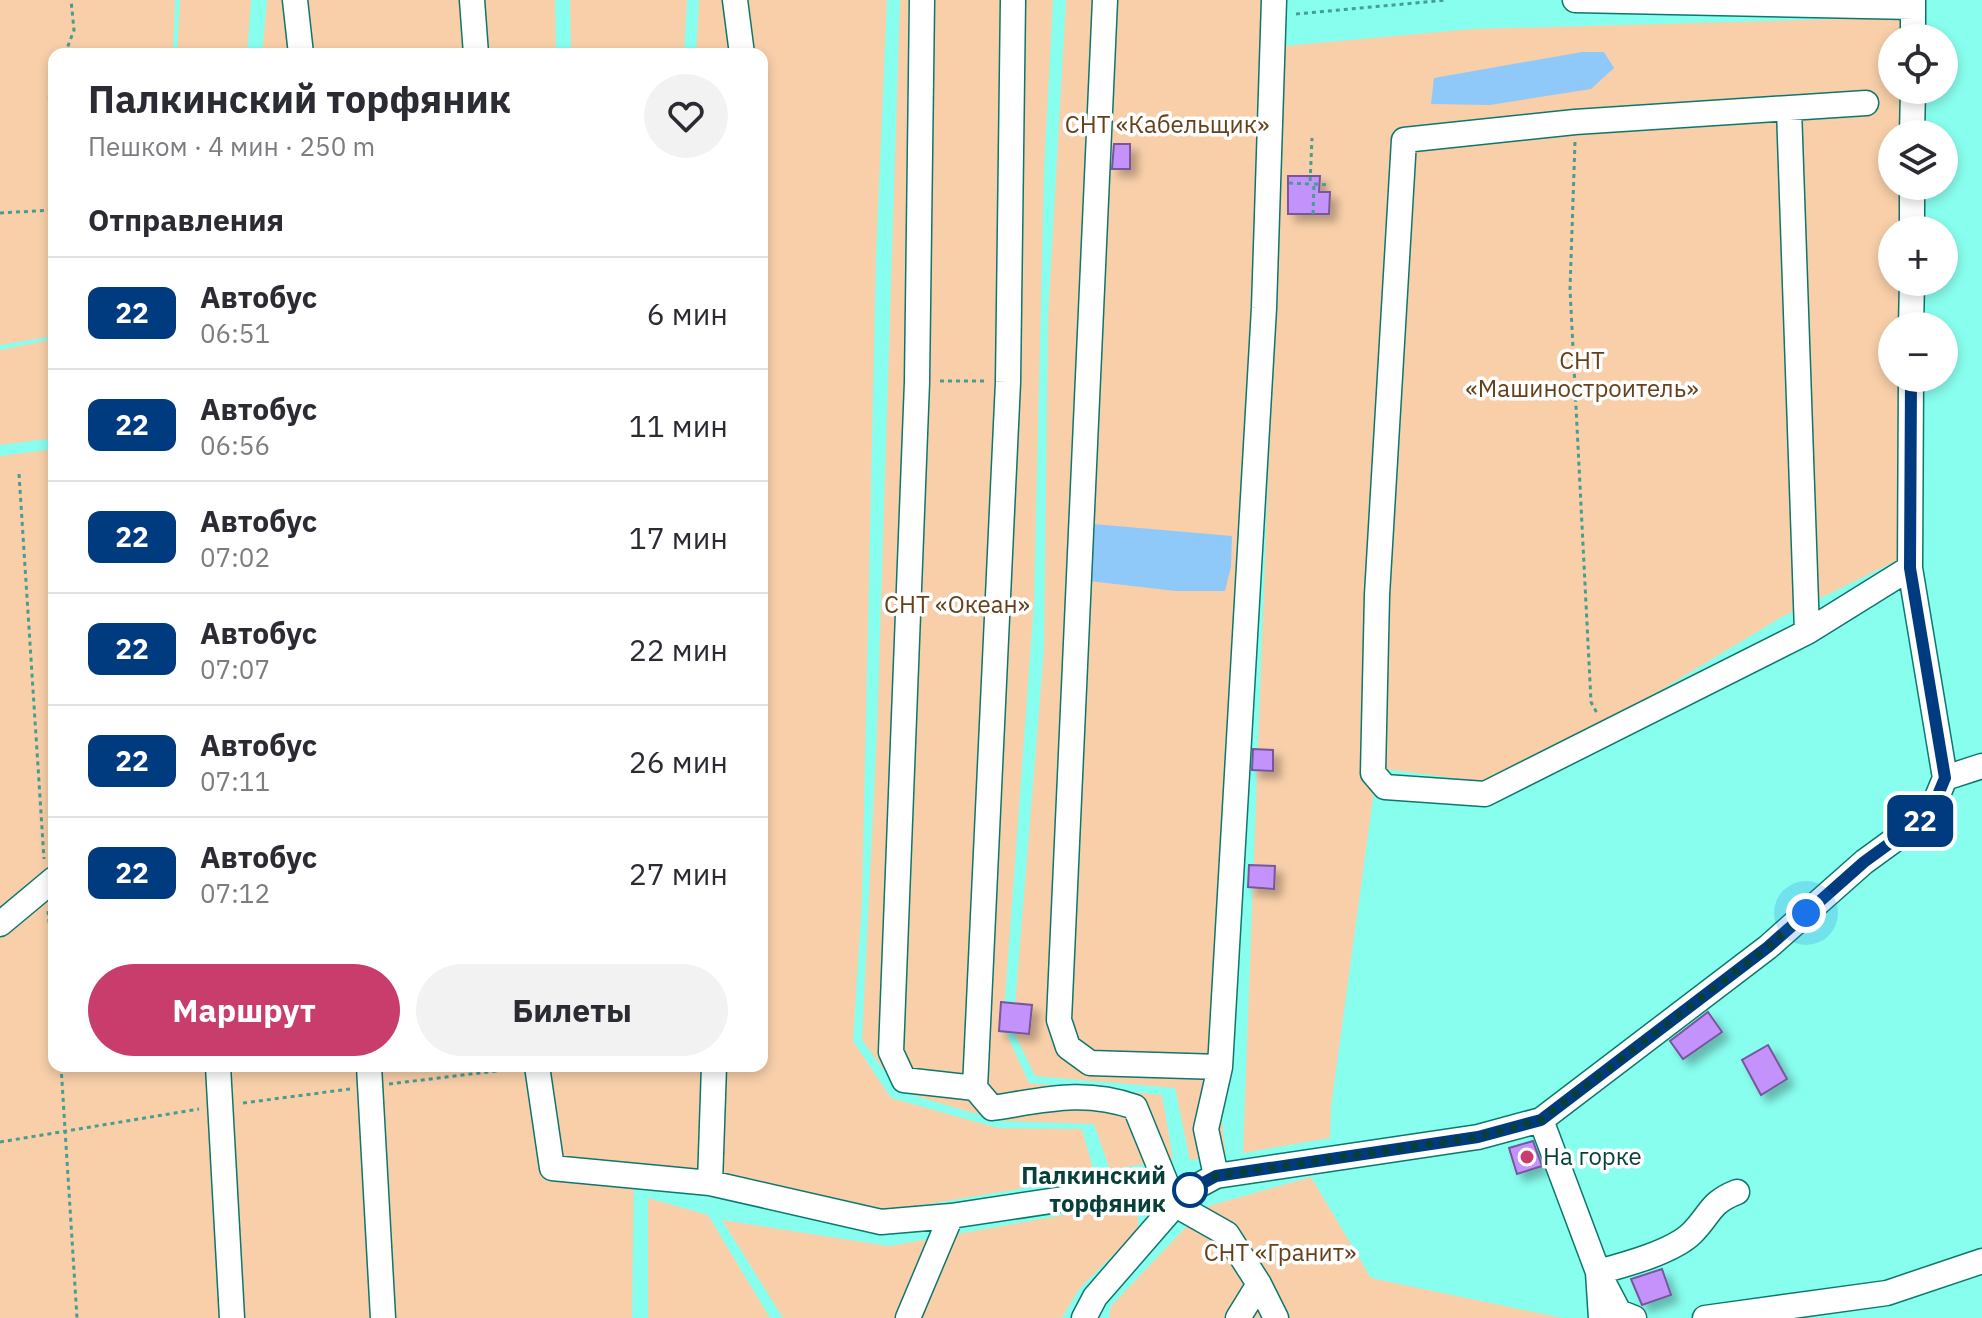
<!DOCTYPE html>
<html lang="ru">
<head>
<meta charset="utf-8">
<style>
  body { margin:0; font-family:"IBM Plex Sans",sans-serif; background:#f2f2f3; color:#2b2b33; height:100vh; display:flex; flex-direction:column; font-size:30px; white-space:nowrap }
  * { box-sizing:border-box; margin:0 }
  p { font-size:26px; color:#7c7c81 }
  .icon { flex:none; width:44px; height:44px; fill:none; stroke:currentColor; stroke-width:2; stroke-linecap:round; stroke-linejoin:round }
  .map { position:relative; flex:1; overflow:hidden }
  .drawer { position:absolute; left:48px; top:48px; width:720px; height:1024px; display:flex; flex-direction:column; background:#fff; border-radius:16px; box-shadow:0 4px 12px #0003 }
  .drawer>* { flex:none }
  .badge { padding:0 16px; border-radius:12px; font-size:28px; line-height:52px }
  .tools { position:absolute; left:1878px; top:24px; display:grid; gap:16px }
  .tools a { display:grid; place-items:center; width:80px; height:80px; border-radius:50%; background:#fff; box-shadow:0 4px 12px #0003; font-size:40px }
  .you { position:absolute; width:40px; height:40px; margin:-20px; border:6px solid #fff; border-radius:50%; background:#1a73e8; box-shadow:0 0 0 12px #1a73e833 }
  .map>.badge { position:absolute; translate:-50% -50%; box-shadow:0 0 0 4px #fff }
  h2 { padding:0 40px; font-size:30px; line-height:72px }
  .round { display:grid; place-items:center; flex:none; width:84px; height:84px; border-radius:42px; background:#f2f2f3 }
  .head { display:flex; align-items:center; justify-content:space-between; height:136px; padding:0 40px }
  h1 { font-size:38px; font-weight:800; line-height:60px }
  .cta { display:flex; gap:16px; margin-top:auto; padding:16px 40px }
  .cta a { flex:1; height:92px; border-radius:48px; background:#c93d6c; color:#fff; font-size:32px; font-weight:800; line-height:92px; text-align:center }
  .cta a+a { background:#f2f2f3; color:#2b2b33 }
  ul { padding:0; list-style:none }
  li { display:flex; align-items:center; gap:24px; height:112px; padding:0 40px; border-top:2px solid #e1e1e2 }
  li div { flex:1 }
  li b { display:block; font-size:30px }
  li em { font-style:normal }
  li .badge { min-width:88px; font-weight:700; text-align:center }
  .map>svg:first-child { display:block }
  .green { fill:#f8cfa9 }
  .water { fill:#8ec9f9 }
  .building { fill:#c393fb; stroke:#77579c; stroke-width:2; filter:url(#shadow) }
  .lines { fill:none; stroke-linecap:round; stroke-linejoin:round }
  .minor-casing { stroke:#0c776c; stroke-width:27 }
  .path { stroke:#469d92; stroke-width:3; stroke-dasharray:4 4; stroke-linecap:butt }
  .minor { stroke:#fff; stroke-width:24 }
  .line-casing { stroke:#fff; stroke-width:18 }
  .line { stroke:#003b80; stroke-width:12 }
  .walk { stroke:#073f39; stroke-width:8; stroke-dasharray:0 14.4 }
  .poi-dot { fill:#c93d6c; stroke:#fff; stroke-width:3 }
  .stop-dot { fill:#fff; stroke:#003b80; stroke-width:4 }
  .labels { text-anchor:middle; stroke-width:7; stroke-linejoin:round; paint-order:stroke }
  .park-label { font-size:24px; fill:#65401a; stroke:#fff }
  .poi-label { font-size:24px; fill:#073f39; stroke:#fff; text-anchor:start }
  .stop-label { font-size:24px; font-weight:bold; fill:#073f39; stroke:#fff; text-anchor:end }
</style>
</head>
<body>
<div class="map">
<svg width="1982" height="1318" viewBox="0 0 1982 1318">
  <defs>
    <filter id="shadow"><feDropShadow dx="7" dy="7" stdDeviation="4" flood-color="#0004"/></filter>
  </defs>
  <rect width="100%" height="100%" fill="#88feee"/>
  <path class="green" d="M0 0H175L173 54H54V336L0 345Z
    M180 0H251L247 54H177Z
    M267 0H555L556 54H262Z
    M570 0H687L684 54H571Z
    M699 0H887L876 255 862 899 853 1041 891 1098 998 1128 1082 1129 1095 1176 893 1210 634 1170 632 1318H0V456L54 449V1066H762V54H696Z
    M900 0H1053L1044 170 1034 602 1003 1026 1029 1083 1162 1095 1173 1159 1110 1170 1094 1124 1000 1121 899 1091 862 1040 877 731Z
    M1066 0H1280L1214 1052 1226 1155 1190 1160 1175 1088 1035 1076 1013 1030 1044 649 1048 318Z
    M1885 18 1909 22 1908 38H1892V90H1907L1906 134H1892V186H1905L1904 230H1892V282H1903L1902 326H1892V378H1901L1900 559 1780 618 1618 716 1485 782 1377 768 1331 1107 1330 1138 1243 1153 1284 46 1473 29Z
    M54 339V438L0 445V350Z
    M1311 1177 1371 1278 1562 1318H1109L1111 1306 1205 1207Z
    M648 1198 708 1215 770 1318H648Z
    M1138 1202V1230L1079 1289 1062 1318H783L722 1220 889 1246Z"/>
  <path class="water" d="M1582 52H1604L1614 68 1591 89 1490 105 1431 104 1434 78Z
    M1093 524 1232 536 1231 567 1225 591H1176L1089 581Z"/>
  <path class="building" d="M1114 144H1130V169H1112Z
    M1288 176H1320L1319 192H1330L1329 214H1288Z
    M1253 749 1273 750V771L1252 770Z
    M1249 865 1275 866 1274 889 1248 887Z
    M1001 1002 1032 1005 1029 1034 999 1031Z
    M1708 1012 1722 1032 1683 1059 1670 1041Z
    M1768 1045 1787 1079 1761 1095 1742 1060Z
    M1533 1141 1542 1166 1517 1174 1509 1148Z
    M1662 1269 1671 1295 1642 1305 1631 1279Z"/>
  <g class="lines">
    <g class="minor-casing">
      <path id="minor" d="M295 0 301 54
        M472 0 476 54
        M735 0 742 54
        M922 0 917 382 891 1052 904 1080 975 1088
        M1013 0 1008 382 975 1088 992 1108C1045 1100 1083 1089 1135 1107L1175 1205
        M1105 0 1059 1020 1068 1047 1090 1063 1220 1067
        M1575 0 1913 7
        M1913 38V0
        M1866 103 1575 122 1404 140 1377 595 1373 773 1385 787 1485 794 1807 632 1910 568
        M1789 109 1807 632
        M1912 134 1913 90
        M1912 230V186
        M1911 326 1912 282
        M1945 778 1982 766
        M0 924 54 879
        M218 1066 232 1318
        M369 1066 383 1318
        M537 1066 552 1168 710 1183 881 1222 951 1216 1144 1187 1227 1234 1259 1284 1276 1318
        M1541 1120 1598 1272 1619 1312 1634 1318
        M1216 1176 1206 1129 1220 1067 1264 308 1274 0
        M710 1183 714 1066
        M908 1318 951 1216
        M1084 1318 1095 1297 1175 1205 1190 1190 1216 1176 1478 1137 1541 1120 1768 947 1864 862 1930 814 1945 778 1910 568 1911 378
        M1238 1318 1259 1284
        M1601 1318 1598 1272C1624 1265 1673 1252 1692 1233 1711 1214 1709 1203 1737 1192
        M1705 1318 1887 1293 1982 1261"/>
    </g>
    <path class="path" d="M1296 14 1447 0
      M65 54 74 30 71 0
      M54 82 48 96 54 102
      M1575 142 1570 289 1591 702 1597 713
      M1289 183 1310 184 1312 138
      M1314 184 1330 185
      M0 213 53 210 54 207
      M1313 214 1314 184
      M940 381H988
      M19 474 44 859
      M48 911 54 971
      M61 1066 77 1318
      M389 1084 496 1071 508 1066
      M243 1103 350 1089
      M0 1142 199 1109"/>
    <use href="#minor" class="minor"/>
  </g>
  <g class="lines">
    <g class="line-casing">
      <path id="line" d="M1190 1190 1216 1176 1478 1137 1541 1120 1768 947 1864 862 1930 814 1945 778 1910 568 1911 378"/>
    </g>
    <use href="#line" class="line"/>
    <path class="walk" d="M1190 1190 1216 1176 1478 1137 1541 1120 1768 947 1806 913"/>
  </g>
  <circle class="poi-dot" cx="1527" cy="1157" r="8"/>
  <circle class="stop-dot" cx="1190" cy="1190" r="16"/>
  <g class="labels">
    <g class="park-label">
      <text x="1167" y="133">СНТ «Кабельщик»</text>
      <text x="1582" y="369">СНТ<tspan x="1582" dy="28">«Машиностроитель»</tspan></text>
      <text x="957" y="613">СНТ «Океан»</text>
      <text x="1280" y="1261">СНТ «Гранит»</text>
    </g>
    <g class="poi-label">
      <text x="1543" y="1165">На горке</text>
    </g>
    <g class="stop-label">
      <text x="1166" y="1184">Палкинский<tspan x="1166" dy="28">торфяник</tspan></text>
    </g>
  </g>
</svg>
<div class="tools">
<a><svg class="icon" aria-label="locate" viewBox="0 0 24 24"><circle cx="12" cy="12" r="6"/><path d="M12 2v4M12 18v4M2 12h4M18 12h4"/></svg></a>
<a><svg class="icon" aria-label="layers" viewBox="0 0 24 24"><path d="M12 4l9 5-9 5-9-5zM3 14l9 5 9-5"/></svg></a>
<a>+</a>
<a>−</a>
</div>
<div class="you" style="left:1806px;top:913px"></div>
<b class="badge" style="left:1920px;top:821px;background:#003b80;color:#fff">22</b>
<section class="drawer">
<div class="head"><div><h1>Палкинский торфяник</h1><p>Пешком · 4 мин · 250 m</p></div><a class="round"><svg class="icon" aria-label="heart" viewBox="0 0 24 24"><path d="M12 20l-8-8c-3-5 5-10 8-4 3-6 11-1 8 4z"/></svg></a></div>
<h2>Отправления</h2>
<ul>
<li><span class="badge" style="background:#003b80;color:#fff">22</span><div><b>Автобус</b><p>06:51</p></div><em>6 мин</em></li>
<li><span class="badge" style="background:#003b80;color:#fff">22</span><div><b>Автобус</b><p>06:56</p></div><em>11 мин</em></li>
<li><span class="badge" style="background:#003b80;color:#fff">22</span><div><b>Автобус</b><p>07:02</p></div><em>17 мин</em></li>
<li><span class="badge" style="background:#003b80;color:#fff">22</span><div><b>Автобус</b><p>07:07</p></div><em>22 мин</em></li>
<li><span class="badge" style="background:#003b80;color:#fff">22</span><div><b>Автобус</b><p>07:11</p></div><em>26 мин</em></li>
<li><span class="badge" style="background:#003b80;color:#fff">22</span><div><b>Автобус</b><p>07:12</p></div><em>27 мин</em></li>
</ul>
<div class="cta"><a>Маршрут</a><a>Билеты</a></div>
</section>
</div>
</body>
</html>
